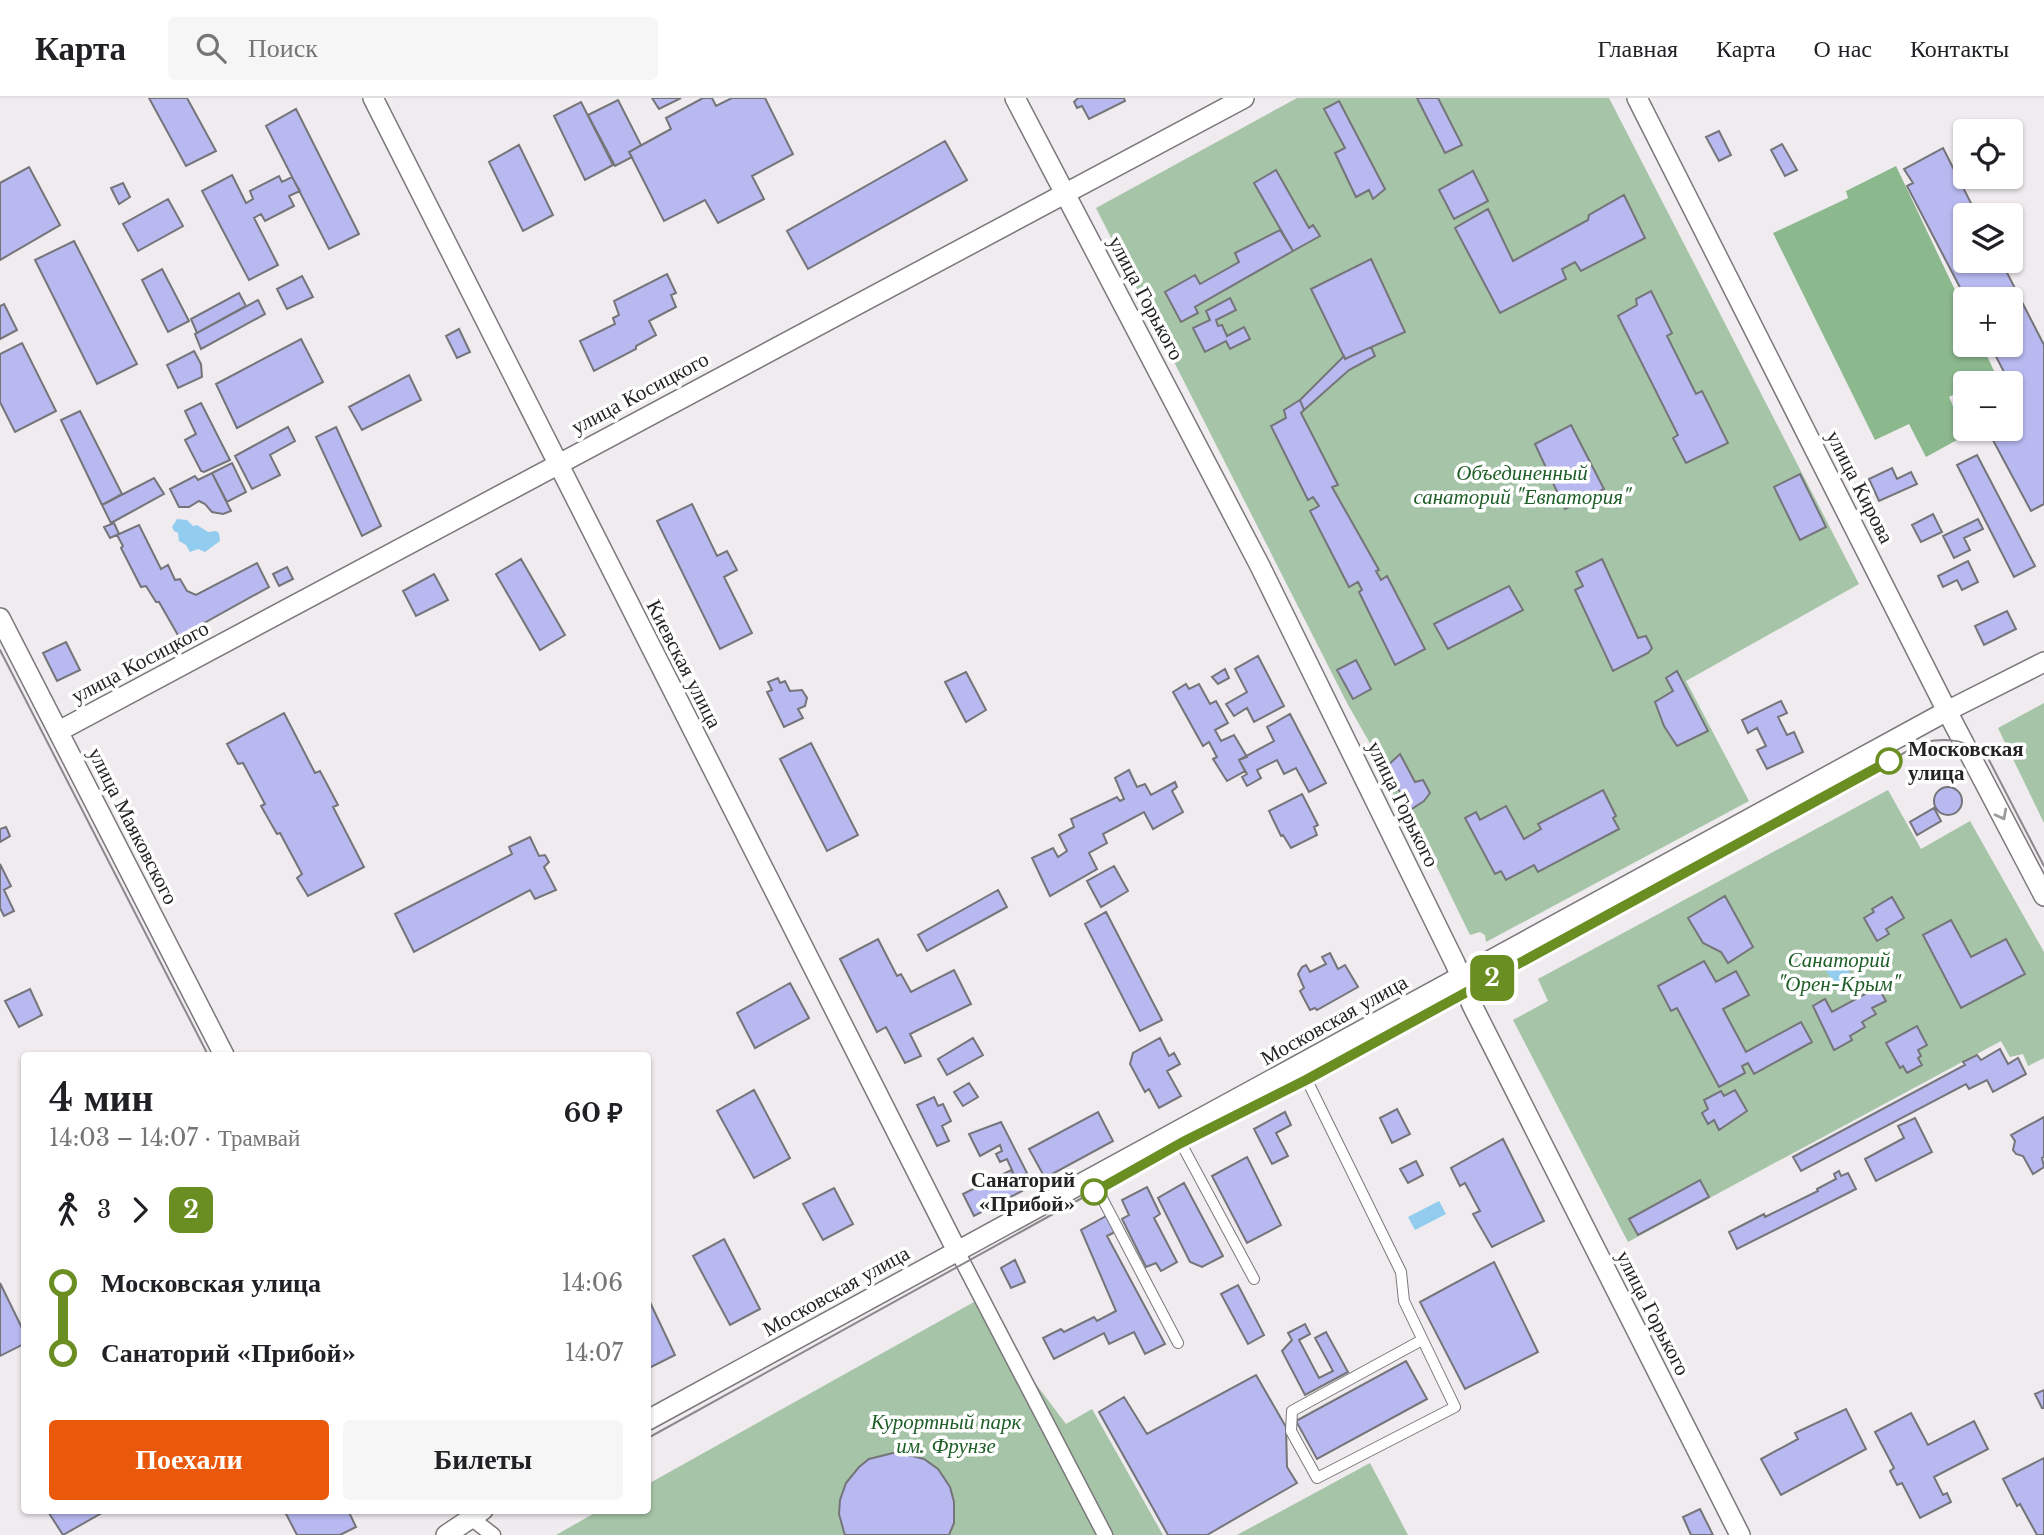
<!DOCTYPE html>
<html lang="ru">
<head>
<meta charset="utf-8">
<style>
  body { margin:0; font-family:"Libre Baskerville",serif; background:#f6f6f6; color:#202124; height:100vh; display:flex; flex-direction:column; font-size:26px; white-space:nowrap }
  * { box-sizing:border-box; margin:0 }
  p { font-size:23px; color:#757577 }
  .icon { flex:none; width:38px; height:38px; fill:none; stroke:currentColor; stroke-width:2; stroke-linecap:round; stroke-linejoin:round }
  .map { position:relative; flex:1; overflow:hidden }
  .drawer { position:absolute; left:21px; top:954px; width:630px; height:462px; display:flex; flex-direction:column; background:#fff; border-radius:7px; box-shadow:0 2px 5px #0004 }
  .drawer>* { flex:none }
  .badge { padding:0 14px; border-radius:10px; font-size:24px; line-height:46px }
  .fabs { position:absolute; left:1953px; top:21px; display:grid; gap:14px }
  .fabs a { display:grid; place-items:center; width:70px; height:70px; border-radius:7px; background:#fff; box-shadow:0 2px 5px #0004; font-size:35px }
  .map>.badge { position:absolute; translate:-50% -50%; box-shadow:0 0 0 4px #fff }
  .legs { display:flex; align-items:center; gap:10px; height:77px; padding:0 28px; font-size:23px }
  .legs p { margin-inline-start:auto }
  .head { display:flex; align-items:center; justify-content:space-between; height:119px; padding:0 28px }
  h1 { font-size:38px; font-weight:600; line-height:52px }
  .primary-button { display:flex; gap:14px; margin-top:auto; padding:14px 28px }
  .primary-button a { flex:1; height:80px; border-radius:7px; background:#ea580c; color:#fff; font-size:28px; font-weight:600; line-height:80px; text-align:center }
  .primary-button a+a { background:#f6f6f6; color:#202124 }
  ul { padding:0 28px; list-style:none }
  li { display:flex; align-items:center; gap:24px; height:70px; font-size:26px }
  li i { display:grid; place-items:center; width:10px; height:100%; margin:0 9px; background:currentColor }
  li i::after { content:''; width:18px; height:18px; margin:-9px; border:5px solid; border-radius:50%; background:#fff }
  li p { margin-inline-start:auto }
  li:first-child i { background:linear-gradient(#0000 50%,currentColor 0) }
  li:last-child i { background:linear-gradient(currentColor 50%,#0000 0) }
  header { display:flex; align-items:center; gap:42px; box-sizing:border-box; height:98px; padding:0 35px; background:#fff; border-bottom:2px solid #e0e0e0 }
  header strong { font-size:33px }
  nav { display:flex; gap:38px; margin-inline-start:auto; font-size:24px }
  .search { width:490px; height:63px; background:#f6f6f6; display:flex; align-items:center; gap:18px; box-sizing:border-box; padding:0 24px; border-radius:7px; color:#757577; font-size:26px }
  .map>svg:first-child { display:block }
  .green { fill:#a6c4a7 }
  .forest { fill:#8cb88e }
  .water { fill:#92ccef }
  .building { fill:#b7b9f0; stroke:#757579; stroke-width:2 }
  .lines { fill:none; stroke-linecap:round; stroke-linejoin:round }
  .service-casing { stroke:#7b787b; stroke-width:12 }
  .pedestrian-casing { stroke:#7b787b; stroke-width:17 }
  .minor-casing { stroke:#7b787b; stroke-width:22 }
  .service { stroke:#fff; stroke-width:10 }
  .pedestrian { stroke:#fff; stroke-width:14 }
  .minor { stroke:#fff; stroke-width:19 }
  .tram { stroke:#8b888b; stroke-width:2 }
  .oneway { stroke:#9d9c9d }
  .line-1-casing { stroke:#fff; stroke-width:16 }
  .line-1 { stroke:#6b8e23; stroke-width:10 }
  .stop-1-dot { fill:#fff; stroke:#6b8e23; stroke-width:3.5 }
  .labels { text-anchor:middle; stroke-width:7; stroke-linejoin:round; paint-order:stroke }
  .street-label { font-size:21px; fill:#252425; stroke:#fff }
  .park-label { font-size:21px; font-style:italic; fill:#1e5e27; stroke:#fff }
  .stop-label { font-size:21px; font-weight:bold; fill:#252425; stroke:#fff; text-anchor:start }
</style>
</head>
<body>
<header>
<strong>Карта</strong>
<div class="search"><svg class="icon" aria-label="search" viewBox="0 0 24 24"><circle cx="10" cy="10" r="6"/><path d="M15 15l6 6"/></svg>Поиск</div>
<nav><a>Главная</a><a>Карта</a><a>О нас</a><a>Контакты</a></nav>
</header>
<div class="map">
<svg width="2044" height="1437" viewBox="0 0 2044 1437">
  <rect width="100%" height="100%" fill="#efebef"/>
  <path class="green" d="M1297 0H1609L1859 486 1686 583 1749 703 1486 844 1485 837 1480 834 1470 837 1411 716 1403 720 1380 677 1384 670 1347 605 1096 110Z
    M2044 605V725L1998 630Z
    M1888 692 1921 751 1970 723 2044 854V960L2028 968 2023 956 2010 959 2001 943 1628 1144 1513 922 1548 903 1538 881Z
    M974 1204 1066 1326 1092 1311 1163 1437H556L600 1412H648V1386Z
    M1370 1365 1408 1437H1237Z"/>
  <path class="forest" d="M1896 68 1965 213V247H1982L1995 275 1975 285H1965V291L1949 299 1966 337 1926 359 1909 326 1875 342 1773 135 1848 100 1846 93Z"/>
  <path class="water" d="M177 421 187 422 193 428 197 427 208 434 216 433 219 435 220 443 205 454 198 451 190 454 186 447 179 443 178 435 174 433 172 429Z
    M1841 859 1857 888 1840 898 1824 869Z
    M1439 1103 1446 1116 1415 1132 1408 1119Z"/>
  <path class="building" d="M149 0H187L216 53 186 68Z
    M652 0H681L659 11Z
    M703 0H712L716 8 732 0H765L793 56 752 78 764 101 718 125 705 102 664 123 629 54 671 31 666 20Z
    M1078 0H1124L1125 3 1089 21 1082 8 1077 10 1074 4Z
    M1417 0H1438L1462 47 1445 55Z
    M618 2 641 47 629 54 632 59 615 68 588 17Z
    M1339 3 1385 91 1373 101 1369 92 1356 99 1335 55 1345 50 1324 11Z
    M581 4 613 67 585 82 554 18Z
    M296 11 359 136 329 151 266 28Z
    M1719 33 1731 57 1719 63 1706 39Z
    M945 43 967 82 808 171 787 133Z
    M1782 46 1797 72 1785 78 1771 52Z
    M519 47 553 117 523 133 489 64Z
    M1943 50 1977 117H1965V163H2001L2044 247V406L2031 413 1987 331H2011V302L2017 299 1990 247H2011V201H1966L1907 88 1913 85 1904 71Z
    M29 69 60 127 0 162V85Z
    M1276 72 1309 130 1313 127 1320 138 1293 153 1254 85Z
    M1473 73 1488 103 1454 121 1439 92Z
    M232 77 246 105 253 101 250 93 279 78 282 84 292 79 300 93 289 98 294 108 265 123 261 116 254 120 278 167 249 182 202 93Z
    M123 85 130 99 119 106 111 90Z
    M1624 97 1645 140 1581 173 1575 164 1562 171 1566 181 1500 215 1455 130 1488 111 1513 163 1588 122 1589 117Z
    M168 101 183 128 138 153 123 126Z
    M1280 132 1293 153 1195 209 1198 215 1181 224 1165 194 1195 177 1200 186 1239 164 1235 155Z
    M74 143 137 266 97 286 35 162Z
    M1371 161 1405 234 1345 261 1311 191Z
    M162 171 189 223 168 234 142 182Z
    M667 176 676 195 671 197 676 209 649 223 656 237 636 248V251L594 273 580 243 615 226 613 220 619 217 614 203Z
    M302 178 313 199 287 211 277 191Z
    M1651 193 1672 235 1667 238 1696 296 1702 293 1728 345 1686 365 1673 340 1678 337 1618 218 1637 207 1636 201Z
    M239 195 246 208 197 235 191 221Z
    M1230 200 1236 212 1216 222 1218 228 1222 227 1227 238 1244 229 1250 241 1230 251 1226 243 1205 254 1193 230 1210 222 1206 213Z
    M258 202 265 216 201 251 195 236Z
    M4 206 17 232 0 241V208Z
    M459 231 470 254 457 260 446 238Z
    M301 241 323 284 237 330 216 286Z
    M22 245 56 313 15 334 0 304V256Z
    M1371 249 1375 258 1349 272 1304 312 1300 302 1344 258 1345 261Z
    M194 253 201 266 202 279 178 290 167 267Z
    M409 277 421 302 362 332 349 309Z
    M1300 302 1304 312 1301 315 1338 387 1332 389 1379 472 1376 473 1381 482 1387 478 1425 551 1395 567 1359 494 1362 492 1358 484 1349 489 1310 413 1319 408 1313 399 1308 402 1271 328 1286 320 1284 312Z
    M201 305 230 362 204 374 201 373 185 342 196 336 185 313Z
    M80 313 122 396 102 407 61 322Z
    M1571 327 1604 391 1565 411 1535 346Z
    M288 329 295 343 270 357 280 377 252 391 235 358Z
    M336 329 381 428 362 438 316 339Z
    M1977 357 2035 468 2014 479 1957 367Z
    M232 365 246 394 227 404 212 375Z
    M1892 370 1897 381 1911 374 1917 386 1879 403 1869 381Z
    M212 375 231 413 223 416 212 414 205 406 199 403 189 409H179L170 391 195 378 198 382Z
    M1800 376 1826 429 1800 442 1774 389Z
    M154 380 164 396 111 425 102 407Z
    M692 406 717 458 727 453 737 472 724 479 752 535 720 551 657 423Z
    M1933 416 1942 434 1921 444 1912 427Z
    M1978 421 1983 431 1964 440 1970 452 1954 460 1943 438Z
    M114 425 119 436 110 440 104 429Z
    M139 427 161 471 168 467 175 482 180 481 187 493 196 497 257 465 269 489 179 539 159 504H156L146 488 141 489 121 450 123 448 117 437Z
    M521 461 565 537 540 552 496 476Z
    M1602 461 1638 540 1646 538 1652 550 1648 555 1613 573 1575 492 1583 488 1576 474Z
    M1968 463 1978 484 1962 492 1957 482 1943 489 1938 478Z
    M287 469 293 481 279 488 273 476Z
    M434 476 448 502 416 518 403 493Z
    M1509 488 1523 512 1448 551 1434 526Z
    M2007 513 2016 531 1984 547 1975 528Z
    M66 544 80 572 57 583 43 555Z
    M1258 558 1284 608 1254 624 1247 610 1234 618 1226 606 1247 594 1235 571Z
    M1356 562 1371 591 1353 601 1337 572Z
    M1225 571 1229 580 1218 586 1212 579Z
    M1677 573 1708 633 1677 648 1664 628 1655 604 1673 593 1666 580Z
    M966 574 986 612 966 624 945 584Z
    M778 580 780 585 785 583 790 593 802 592 807 600 805 608 798 611 803 620 784 629 767 594 772 592 768 584Z
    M1186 586 1189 591 1199 586 1210 606 1216 603 1228 625 1215 632 1221 643 1234 637 1247 659 1239 662 1245 673 1227 683 1213 661 1217 659 1209 644 1203 648 1173 594Z
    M1781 603 1787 615 1778 619 1787 637 1794 634 1803 654 1767 671 1757 652 1766 648 1757 630 1748 635 1742 622Z
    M284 615 315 675 320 673 338 707 333 709 364 769 308 798 297 780 302 776 280 735 277 736 261 708 265 706 243 665 238 666 227 646Z
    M1290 616 1326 685 1309 694 1296 670 1284 676 1277 662 1257 672 1261 680 1247 688 1242 679 1247 676 1239 662 1274 643 1267 629Z
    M811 645 858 737 827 753 780 661Z
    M1400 656 1415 684 1423 682 1430 695 1424 703 1410 712 1386 669Z
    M1129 672 1137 689 1145 686 1151 697 1175 684 1177 689 1172 693 1183 714 1153 731 1144 714 1103 736 1107 745 1089 755 1097 771 1050 798 1032 760 1053 750 1058 759 1067 753 1059 737 1074 729 1071 721 1117 699 1120 703 1124 701 1115 680Z
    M1934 703a14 14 0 1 1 28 0a14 14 0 1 1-28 0Z
    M1603 692 1616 718 1613 720 1619 731 1538 774 1534 767 1506 782 1501 773 1495 776 1465 720 1476 714 1480 722 1506 708 1524 741 1541 731 1538 726Z
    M1302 696 1318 727 1314 729 1317 737 1291 750 1283 737 1281 738 1269 713Z
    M1934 710 1941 723 1917 737 1910 724Z
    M6 729 10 738 0 744V731Z
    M530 739 539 758 545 757 549 764 544 769 556 792 535 801 530 792 414 854 395 816 512 756 509 749Z
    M0 766 11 788 4 792 14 813 4 818 0 810Z
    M1114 768 1128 793 1101 809 1087 783Z
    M998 792 1007 809 927 853 918 837Z
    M1725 798 1753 849 1728 865 1721 854 1703 845 1688 820Z
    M1892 799 1904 820 1886 831 1889 836 1877 843 1864 820 1874 814 1872 811Z
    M1106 814 1162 922 1140 933 1085 826Z
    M1951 822 1971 859 2006 841 2025 876 1961 910 1923 837Z
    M878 841 897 878 901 876 911 894 954 872 971 906 910 936 921 958 905 965 886 929 877 934 840 861Z
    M1330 855 1338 871 1345 867 1358 889 1317 912 1315 910 1310 912 1300 893 1304 890 1298 876 1302 869 1306 867 1310 874 1326 866 1322 859Z
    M1704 863 1716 884 1736 873 1749 897 1723 911 1746 954 1801 924 1812 944 1754 976 1748 965 1742 968 1745 975 1719 989 1677 910 1671 913 1658 888Z
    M790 885 809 920 755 950 737 915Z
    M1878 889 1886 903 1872 910 1876 916 1862 924 1865 929 1850 938 1852 942 1834 952 1813 908 1825 901 1832 914Z
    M30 891 42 917 19 929 5 903Z
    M1917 928 1927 947 1918 952 1921 958 1918 960 1922 967 1907 975 1903 968 1900 970 1886 945Z
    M973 940 983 957 947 977 938 961Z
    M1160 940 1169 958 1174 955 1180 966 1167 973 1181 998 1159 1010 1149 991 1145 994 1130 966 1133 955Z
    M2000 951 2008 966 2018 960 2026 976 1993 994 1987 982 1969 991 1966 986 1801 1073 1793 1059 1965 967 1963 964 1977 957 1981 962Z
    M969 985 978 999 963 1008 954 994Z
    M754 992 790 1060 754 1080 717 1013Z
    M1735 992 1747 1013 1719 1032 1714 1022 1708 1026 1702 1015 1708 1011 1704 1002 1721 993 1724 998Z
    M934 999 938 1008 943 1006 951 1023 942 1028 949 1043 937 1048 917 1007Z
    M1397 1011 1410 1036 1392 1045 1380 1020Z
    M1098 1014 1113 1043 1045 1080 1029 1051Z
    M1285 1014 1291 1027 1276 1035 1288 1058 1272 1066 1254 1031Z
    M2044 1019V1059L2042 1060 2044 1069 2033 1076 2023 1058 2016 1056 2013 1052 2015 1043 2011 1037Z
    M1915 1020 1932 1054 1876 1083 1865 1061 1904 1040 1898 1028Z
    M1001 1024 1027 1075 1016 1081 1007 1061 1000 1064 996 1056 1002 1053 1000 1047 980 1058 969 1036Z
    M1503 1041 1544 1123 1492 1149 1473 1116 1480 1113 1465 1085 1460 1088 1451 1070Z
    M1247 1059 1281 1127 1247 1145 1212 1078Z
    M1416 1063 1423 1077 1408 1085 1400 1071Z
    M1011 1072 1022 1093 974 1118 963 1096Z
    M1839 1073 1841 1078 1848 1075 1856 1091 1737 1151 1729 1134 1764 1116 1765 1119 1818 1093 1817 1091 1836 1081 1834 1076Z
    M1700 1082 1709 1099 1638 1137 1629 1121Z
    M1184 1085 1223 1158 1202 1169 1190 1164 1158 1100Z
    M1147 1089 1160 1116 1154 1120 1177 1164 1161 1173 1156 1165 1146 1169 1122 1121 1129 1117 1122 1102Z
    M834 1090 853 1126 823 1142 803 1106Z
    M1108 1117 1117 1133 1107 1138 1165 1246 1145 1256 1134 1234 1109 1246 1104 1235 1054 1261 1043 1240 1061 1231 1064 1234 1094 1219 1097 1223 1116 1213 1081 1132Z
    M724 1141 760 1211 730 1227 693 1158Z
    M1015 1162 1025 1184 1011 1190 1001 1170Z
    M1494 1164 1538 1254 1465 1291 1420 1204Z
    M0 1185 24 1234V1246L0 1258Z
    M1238 1187 1264 1237 1248 1246 1221 1196Z
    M648 1200 675 1257 649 1270 648 1266Z
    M1305 1226 1310 1236 1299 1242 1319 1280 1333 1273 1315 1240 1326 1234 1348 1274 1305 1297 1282 1253 1292 1242 1288 1235Z
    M1406 1263 1427 1301 1317 1361 1296 1323Z
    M1256 1277 1286 1329 1287 1369 1297 1385 1207 1437H1168L1099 1314 1124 1299 1147 1336Z
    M2044 1292V1310H2042L2035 1296Z
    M1846 1311 1866 1351 1781 1397 1761 1361 1798 1341 1795 1335Z
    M1911 1315 1928 1347 1974 1323 1988 1351 1934 1379 1943 1397 1947 1395 1951 1404 1920 1420 1902 1385 1897 1387 1890 1373 1894 1370 1875 1334Z
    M897 1354 924 1361 938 1371 950 1389 954 1404V1425L949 1437H845L844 1434 839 1416 840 1402 846 1385 859 1369 869 1361Z
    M2044 1360V1437H2037L2020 1406 2017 1408 2003 1381Z
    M1700 1411 1713 1437H1691L1683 1419Z
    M47 1412H107L63 1437Z
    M284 1412H348L356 1429 340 1437H297Z"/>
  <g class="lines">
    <g class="service-casing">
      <path id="service" d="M1299 966 1401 1174 1404 1203 1455 1309 1317 1380 1291 1333 1292 1313 1422 1242
        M1176 1036 1254 1181
        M1092 1081 1178 1245"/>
    </g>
    <g class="pedestrian-casing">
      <path id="pedestrian" d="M957 1153 1105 1437
        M471 1420 493 1437"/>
    </g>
    <g class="minor-casing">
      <path id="minor" d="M373 0 957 1153
        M1015 0 1260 468 1455 865 1472 907 1740 1437
        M1637 0 1947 613 2044 798
        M0 520 224 957
        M59 633 1244 0
        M648 1322 1947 613 2044 564
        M446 1437 483 1412"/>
    </g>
    <use href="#service" class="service"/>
    <use href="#pedestrian" class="pedestrian"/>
    <use href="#minor" class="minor"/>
    <path class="tram" d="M0 552 208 957
      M648 1340 1158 1058 1306 982 1924 644C1950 639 1968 642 1988 660L2044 768
      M481 1412H509"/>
  </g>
  <defs><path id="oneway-chevron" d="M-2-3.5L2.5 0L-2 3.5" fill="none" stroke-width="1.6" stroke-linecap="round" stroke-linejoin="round" transform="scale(1.75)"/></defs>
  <use class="oneway" href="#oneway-chevron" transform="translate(2002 717) rotate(62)"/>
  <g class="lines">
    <g class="line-1-casing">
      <path id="line-1" d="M1094 1094 1181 1045 1306 982 1889 663"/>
    </g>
    <use href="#line-1" class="line-1"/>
  </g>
  <g class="stop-1-dot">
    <circle cx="1889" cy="663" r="12"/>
    <circle cx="1094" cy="1094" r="12"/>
  </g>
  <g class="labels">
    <g class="street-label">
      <text transform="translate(1146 200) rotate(62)" y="7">улица Горького</text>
      <text transform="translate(640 295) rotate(-28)" y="7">улица Косицкого</text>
      <text transform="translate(1860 389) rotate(63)" y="7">улица Кирова</text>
      <text transform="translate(140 564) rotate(-28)" y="7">улица Косицкого</text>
      <text transform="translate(684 566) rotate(63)" y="7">Киевская улица</text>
      <text transform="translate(1403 706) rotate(64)" y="7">улица Горького</text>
      <text transform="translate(133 728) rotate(63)" y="7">улица Маяковского</text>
      <text transform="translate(1334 922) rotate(-29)" y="7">Московская улица</text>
      <text transform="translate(836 1193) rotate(-29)" y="7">Московская улица</text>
      <text transform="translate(1653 1215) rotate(63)" y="7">улица Горького</text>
    </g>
    <g class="park-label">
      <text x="1522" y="382">Объединенный<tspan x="1522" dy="24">санаторий "Евпатория"</tspan></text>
      <text x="1839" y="869">Санаторий<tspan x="1839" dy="24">"Орен-Крым"</tspan></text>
      <text x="946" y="1331">Курортный парк<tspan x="946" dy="24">им. Фрунзе</tspan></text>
    </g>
    <g class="stop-label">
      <text x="1908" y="658">Московская<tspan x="1908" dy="24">улица</tspan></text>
      <text x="1075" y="1089" text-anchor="end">Санаторий<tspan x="1075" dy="24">«Прибой»</tspan></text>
    </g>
  </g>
</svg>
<div class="fabs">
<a><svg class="icon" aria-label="locate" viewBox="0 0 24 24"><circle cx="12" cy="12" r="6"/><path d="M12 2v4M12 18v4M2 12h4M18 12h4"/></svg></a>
<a><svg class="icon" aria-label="layers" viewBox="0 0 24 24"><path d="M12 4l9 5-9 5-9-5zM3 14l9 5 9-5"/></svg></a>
<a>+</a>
<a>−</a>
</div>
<b class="badge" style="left:1492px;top:880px;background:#6b8e23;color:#fff">2</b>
<section class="drawer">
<div class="head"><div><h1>4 мин</h1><p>14:03 – 14:07 · Трамвай</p></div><b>60 ₽</b></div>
<div class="legs"><svg class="icon" aria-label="walk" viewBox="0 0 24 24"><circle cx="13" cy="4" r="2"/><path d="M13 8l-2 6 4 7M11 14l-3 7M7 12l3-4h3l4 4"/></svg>3<svg class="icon" aria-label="forward" viewBox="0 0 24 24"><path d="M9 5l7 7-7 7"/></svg><b class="badge" style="background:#6b8e23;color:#fff">2</b></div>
<ul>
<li><i style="color:#6b8e23"></i><b>Московская улица</b><p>14:06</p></li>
<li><i style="color:#6b8e23"></i><b>Санаторий «Прибой»</b><p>14:07</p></li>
</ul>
<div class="primary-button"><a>Поехали</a><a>Билеты</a></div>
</section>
</div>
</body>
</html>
